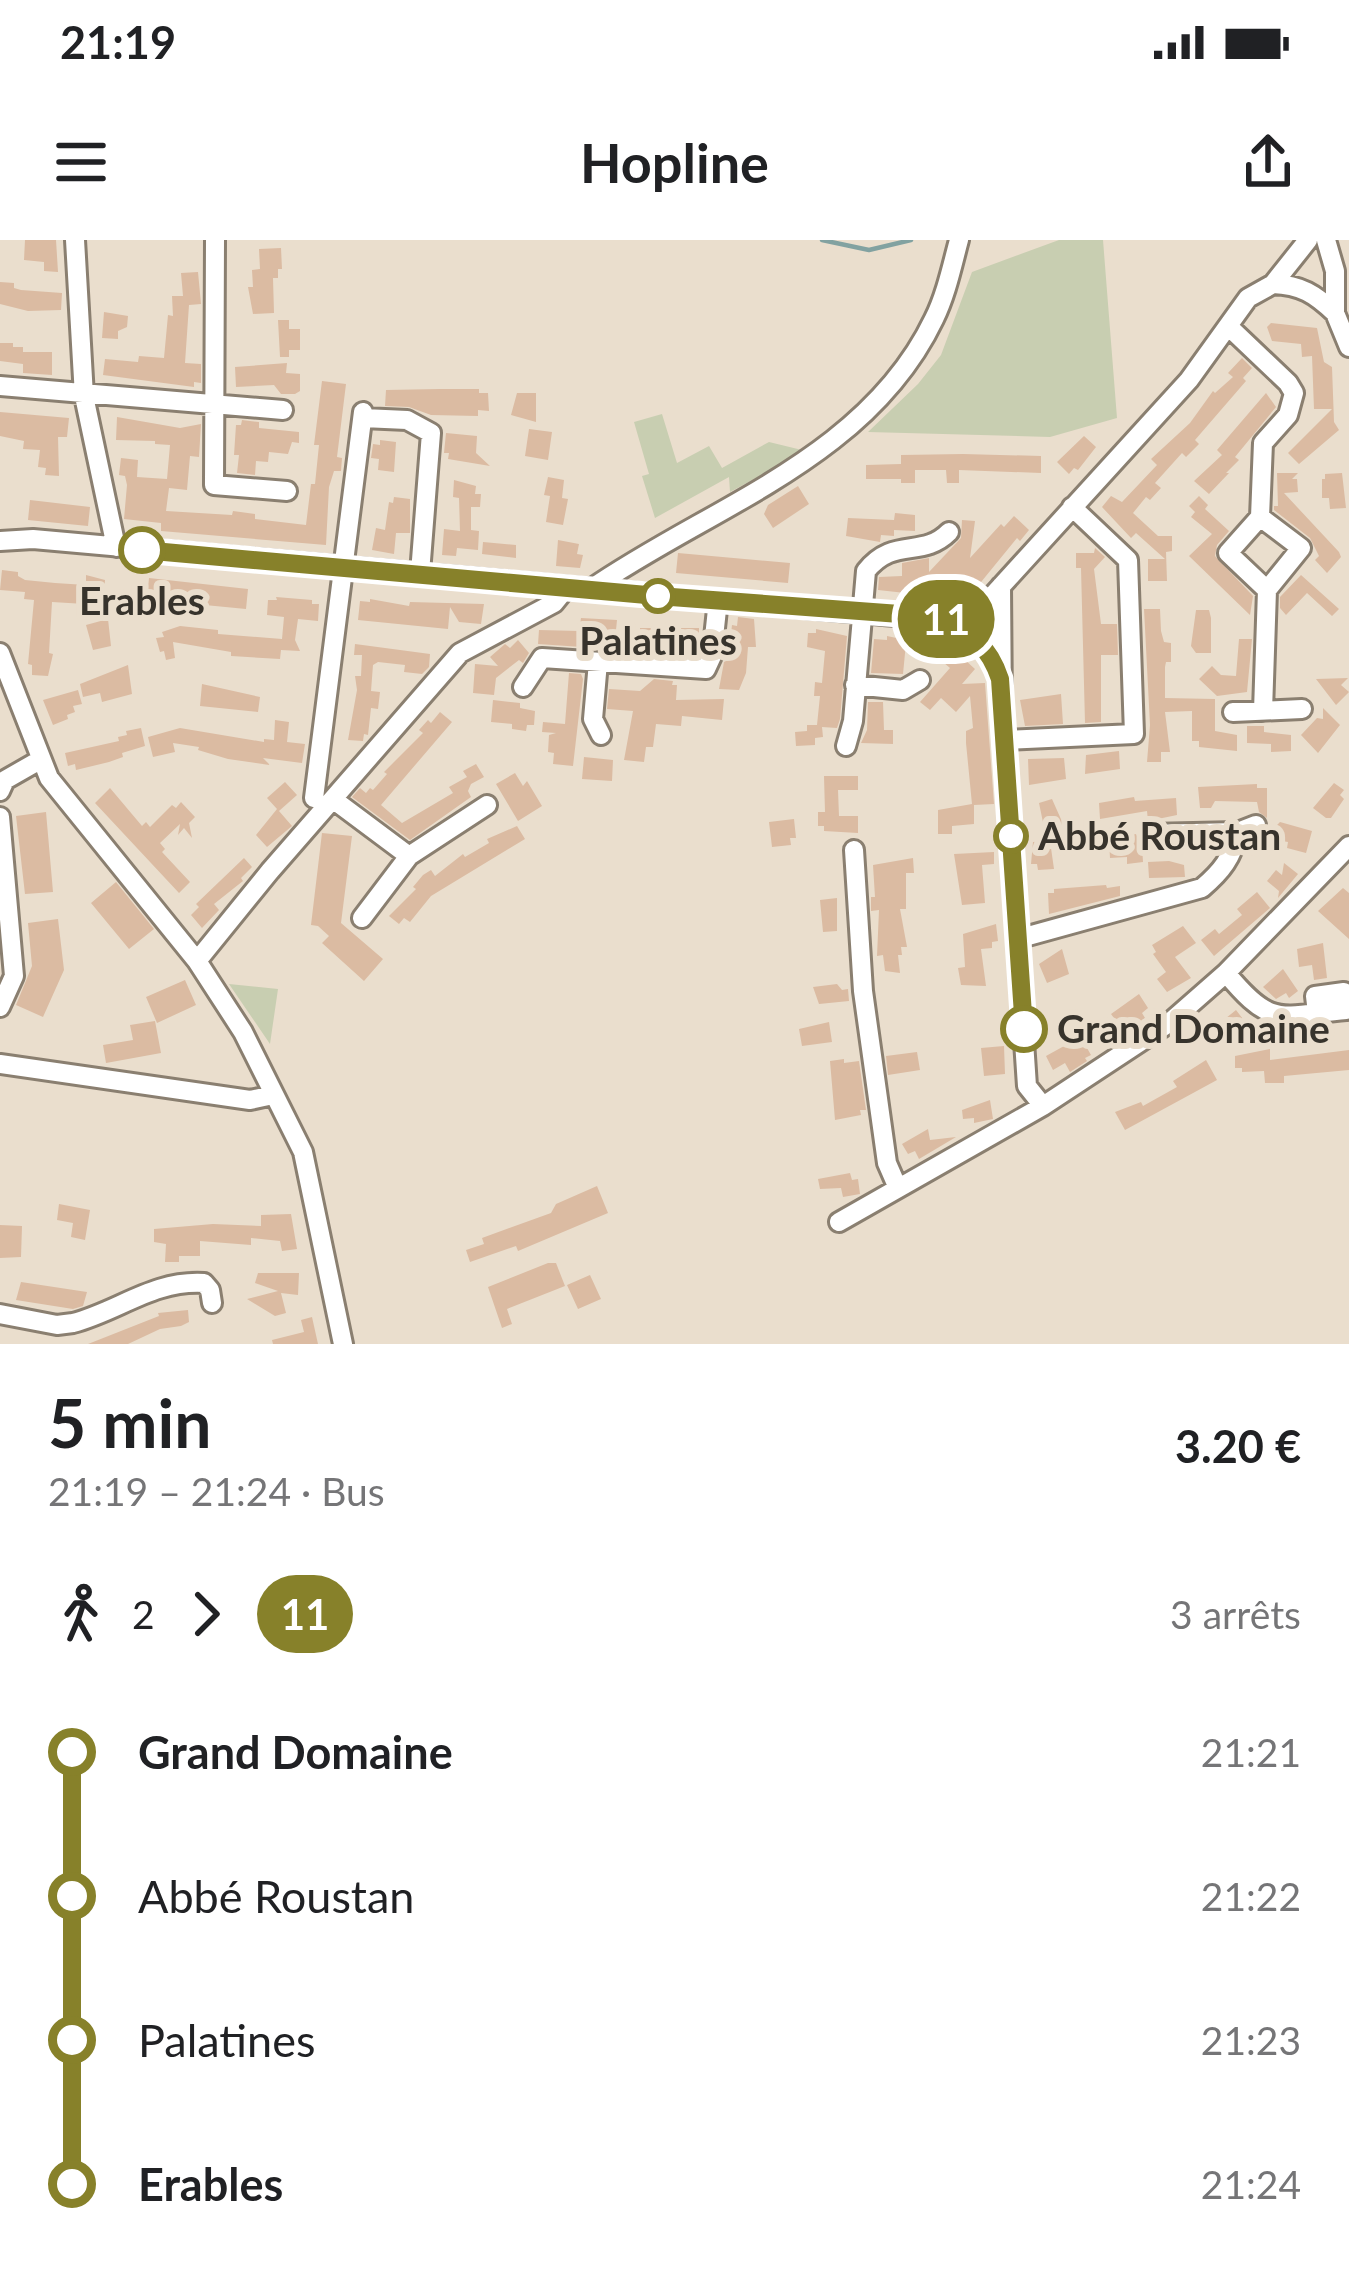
<!DOCTYPE html>
<html lang="fr">
<head>
<meta charset="utf-8">
<style>
  body { margin:0; font-family:Lato,sans-serif; background:#f6f6f6; color:#202124; height:100vh; display:flex; flex-direction:column; font-size:45px; white-space:nowrap }
  * { box-sizing:border-box; margin:0 }
  p { font-size:39px; color:#757577 }
  .icon { flex:none; width:66px; height:66px; fill:none; stroke:currentColor; stroke-width:2; stroke-linecap:round; stroke-linejoin:round }
  .map { position:relative; height:1104px; overflow:hidden }
  .sheet { display:flex; flex-direction:column; background:#fff; flex:1 }
  .sheet>* { flex:none }
  .badge { padding:0 24px; border-radius:39px; font-size:42px; line-height:78px }
  .map>.badge { position:absolute; translate:-50% -50%; box-shadow:0 0 0 6px #fff }
  .legs { display:flex; align-items:center; gap:18px; height:132px; padding:0 48px; font-size:39px }
  .legs p { margin-inline-start:auto }
  .summary { display:flex; align-items:center; justify-content:space-between; height:204px; padding:0 48px }
  h1 { font-size:66px; font-weight:700; line-height:90px }
  ul { padding:0 48px; list-style:none }
  li { display:flex; align-items:center; gap:42px; height:144px; font-size:45px }
  li i { display:grid; place-items:center; width:18px; height:100%; margin:0 15px; background:currentColor }
  li i::after { content:''; width:30px; height:30px; margin:-15px; border:9px solid; border-radius:50%; background:#fff }
  li p { margin-inline-start:auto }
  li:first-child i { background:linear-gradient(#0000 50%,currentColor 0) }
  li:last-child i { background:linear-gradient(currentColor 50%,#0000 0) }
  .status { display:flex; justify-content:space-between; align-items:center; height:84px; padding:0 60px; background:#fff; direction:ltr }
  .status svg { height:33px; fill:currentColor }
  header { display:flex; justify-content:space-between; align-items:center; height:156px; padding:0 48px; background:#fff; font-size:54px; font-weight:700 }
  .map>svg:first-child { display:block }
  .green { fill:#c8ceb1 }
  .lines { fill:none; stroke-linecap:round; stroke-linejoin:round }
  .stream { stroke:#82a2a1; stroke-width:4.5 }
  .building { fill:#dbbba2 }
  .minor-casing { stroke:#8a7f70; stroke-width:24 }
  .minor { stroke:#fff; stroke-width:18 }
  .line-1-casing { stroke:#fff; stroke-width:27 }
  .line-1 { stroke:#87812a; stroke-width:18 }
  .stop-1-dot { fill:#fff; stroke:#87812a; stroke-width:6 }
  .labels { text-anchor:middle; stroke-width:12; stroke-linejoin:round; paint-order:stroke }
  .stop-label { font-size:39px; font-weight:bold; fill:#37332c; stroke:#eadecd }
</style>
</head>
<body>
<div class="status"><b>21:19</b><svg viewBox="0 0 49 12"><path d="M0 12V9h3v3zM5 12V6h3v6zM10 12V3h3v9zM15 12V0h3v12zM26 1h20v11H26zM47 4h2v5h-2z"/></svg></div>
<header><svg class="icon" aria-label="menu" viewBox="0 0 24 24"><path d="M4 6h16M4 12h16M4 18h16"/></svg>Hopline<svg class="icon" aria-label="share" viewBox="0 0 24 24"><path d="M12 15V3M7 8l5-5 5 5M5 13v7h14v-7"/></svg></header>
<div class="map">
<svg width="1349" height="1104" viewBox="0 0 1349 1104">
  <rect width="100%" height="100%" fill="#eadecd"/>
  <path class="green" d="M1059 0H1103L1117 178 1050 197 868 192 918 144 941 115 972 32Z
    M662 174 677 223 709 206 722 228 769 202 806 211 730 252 729 237 655 278 642 236 649 234 634 182Z
    M229 744 278 749 270 804Z"/>
  <g class="lines">
    <path class="stream" d="M822 0 869 10 911 0"/>
  </g>
  <path class="building" d="M25 0H56L58 32 44 31V22L24 20Z
    M281 8 282 29H278V38H273L274 73 253 74 248 47H253L252 30 260 29 259 9Z
    M198 32 201 64 189 65 185 123 201 124V143L194 142V147L103 135 105 119 138 122 139 116 164 118 168 75 173 76 172 56H183L181 33Z
    M0 42 14 43V48L21 50 62 53 61 70 28 71 0 64Z
    M104 72 128 76 127 87 118 91V99L102 98Z
    M278 80H289V89H300V110H289V117H280Z
    M1271 83 1317 88 1324 122 1332 127 1334 182 1339 190 1299 224 1288 213 1332 169H1314L1312 116 1302 117 1301 104 1272 101 1267 87Z
    M0 103H13V107H23V112H52V135L23 133V124L0 121Z
    M1242 118 1252 128 1243 138 1246 141 1195 200 1199 204 1186 217 1182 213 1155 243 1161 248 1150 260 1146 257 1133 273 1158 296H1172V311L1166 312 1167 341H1148V319H1165L1136 293 1131 298 1102 267 1111 256 1122 262 1157 225 1151 219 1190 183 1213 151 1215 153 1233 137 1228 133Z
    M287 123 286 133 300 134V151L295 154H281L274 145 236 147 235 127Z
    M322 141 346 144 337 217 342 218 341 231H334L329 247 326 305 161 291V283L124 279 127 245 125 236 119 235 121 218 138 220 137 237 167 239 170 205 155 204V201L116 200 117 177 180 188 201 184 199 217 190 216 187 250 169 248 166 271 232 275 233 271 255 274V279L306 285 311 244H315L319 205H314Z
    M440 149H479V153H488L489 171 478 170V176L431 175 409 167 385 166 386 150Z
    M517 153H536V182L511 175Z
    M1266 153 1276 167 1235 217 1239 220 1226 233H1229L1209 254 1194 241 1222 215 1217 210Z
    M0 172 69 178 67 197H58L59 236 45 235 46 228 38 227 40 210 23 209 24 201 0 196Z
    M242 180 259 182V188L299 192V203L292 202 288 214 269 212 268 222 256 221 255 235 237 233 239 215H234L236 185H241Z
    M529 189 552 192 548 220 525 216Z
    M446 193 477 196 476 213 490 226 448 219 449 213H444Z
    M1084 196 1096 207 1078 230 1074 228 1069 234 1057 222Z
    M380 200 396 202 394 232 378 230 379 219 371 218 373 204 380 205Z
    M963 214 1041 216V233L959 230V243H947L946 230H915V243H901V239H866V225L901 224V215Z
    M1277 233H1298L1292 239H1297L1298 252 1284 253 1339 312 1341 317 1327 333 1315 320 1319 316 1310 298 1274 270V266H1278Z
    M1342 233 1346 268 1330 269 1329 258H1322V239H1325V234Z
    M548 237 564 240 562 258 568 259 563 285 546 282 550 256 544 255Z
    M454 240 476 246 475 254H481L480 267H471V290L479 291 478 310 457 308 456 316 442 315 444 289 460 291 459 258 453 257Z
    M798 246 809 264 773 288 764 274 768 265Z
    M1199 256 1208 265 1205 269 1229 291 1217 305 1215 316 1253 356 1250 375 1189 316 1212 294 1191 277 1195 272 1189 266Z
    M394 257 410 259V293H396L394 314 372 310 376 288 385 290 389 262 393 263Z
    M30 260 90 267 88 286 28 280Z
    M895 273 915 275V291L894 290V296L881 295 880 302 846 296 848 278 894 280Z
    M1014 276 1029 290 1020 301 1017 298 977 347 951 358 878 350 879 337 902 336V323L929 318V332L961 298 962 280 975 281 970 318 1001 284 1004 287Z
    M558 300 579 304 577 314 583 315 580 328 556 326Z
    M483 302 516 305V318L482 314Z
    M1095 308 1105 317 1094 329 1101 384H1117L1118 415H1101V482L1085 483 1081 328H1076V313H1094Z
    M678 313 790 323 788 343 676 333Z
    M2 330 18 332V336L25 340 55 343 86 345V335L105 340 104 356H85V364L52 362 49 413 53 414 48 436 32 435V425L28 424 34 360 24 359 25 352 0 350Z
    M1301 335 1339 369 1332 376 1307 353 1286 375 1280 368V357Z
    M149 338 248 349 246 369 184 363 183 372 167 371 168 361 147 359Z
    M276 357 312 360V364H319L318 381 298 379 295 400 300 411 281 410 280 419 231 416V412L173 402 175 418 166 420 164 411 160 412 156 398 164 397 162 392 180 386 218 390V394L282 399 284 377 267 375 268 360H277Z
    M370 359 409 366 410 362 484 364 481 384 459 382 450 367 448 389 358 380 360 361 370 362Z
    M1144 369H1160L1161 391 1164 402 1171 403V422H1166L1165 427V458L1215 459V491L1237 495V511L1199 507V501H1192V471L1165 472 1170 512H1161V522H1147L1150 485Z
    M1196 370H1209L1211 378V413H1196L1191 406Z
    M738 377 754 379 756 407H748L746 433 739 450 719 449 724 422 728 420 732 385 737 386Z
    M581 378 617 380 616 390 640 393V388H699V409L695 408V413L654 412 538 404 539 390 579 391Z
    M108 379 111 406 93 410 86 385Z
    M816 389 847 396 840 479 837 488 822 487 823 497 815 498V505L796 506 795 492 807 491V485H817L820 456H814L815 442 822 443 825 411 807 407 808 393H816Z
    M907 390 939 392 941 406 906 403 903 434 871 433 874 399 887 400V396L906 400Z
    M1239 399H1252L1247 452 1217 456 1199 439 1212 426 1221 435 1236 436Z
    M518 400 529 413 523 423 519 420 496 438 494 455 473 453 475 424 498 426 490 417 505 404 510 408Z
    M355 404 430 414 429 427 422 434 404 432 405 425 378 422 373 425 371 451 380 452 378 469 371 468 368 495 364 494 363 501 348 500 357 450 355 436H361L362 415H354Z
    M954 410 975 429 962 444 985 443 994 564 974 565V584L952 586V594H938V570L972 564 966 503V491L973 488 970 456 956 472 941 458 930 470 920 462 950 428 943 422Z
    M128 425 132 454 102 462 100 453 83 457 80 444Z
    M569 433 581 434 583 439 573 526 553 524 554 513 548 512 549 495 556 493 542 492 543 482 565 484Z
    M1348 438 1341 445 1349 452 1336 465 1316 439Z
    M654 439 673 441 672 445H677L676 460 724 459 722 480 682 476 681 486 656 484 653 507H646L644 522 624 520 633 471 607 469 609 449 640 451Z
    M202 444 260 457 258 472 200 466Z
    M78 450 82 464 73 466 75 472 67 475 68 479 53 485 43 460Z
    M1061 454 1063 484 1025 486 1020 460Z
    M493 460 520 463V468L535 471 534 485H527L526 491 512 489V484L491 482Z
    M868 462H883L884 490H893V504L861 503 867 490Z
    M1323 468 1340 485 1318 513 1301 495 1317 478 1323 479Z
    M440 472 452 482 381 565 402 583 453 553 449 547 467 537 463 531 476 524 484 537 471 544 468 551 471 557 410 600 352 557 360 548 366 553 370 548 373 550 387 534 384 532 423 493 419 490 428 480 431 483Z
    M275 480 289 482 287 502 305 504 302 523 263 518 270 525 228 519 198 510 199 507 173 503 175 512 153 517 148 497 180 488 264 502V499L274 500Z
    M1247 486H1264V492L1291 495V511L1271 512V504L1247 503Z
    M141 488 145 506 122 513 123 517 109 522 76 530 75 524 68 526 65 513 119 501 118 497 127 495 126 491Z
    M1119 511 1120 529 1085 534 1086 515Z
    M584 517 613 520 612 541 582 539Z
    M1064 518 1066 539 1029 545 1028 519Z
    M515 533 523 546 527 541 542 566 518 581 496 544Z
    M824 536H858V550H838L839 576H858V593L824 591V586H818V572H825Z
    M285 542 297 555 279 571 292 586 267 607 256 595 277 569 267 558Z
    M1334 543 1344 550 1340 555 1344 559 1331 578H1326L1313 568Z
    M1257 544V548H1267V578L1259 572 1257 562 1215 561 1211 568H1200L1198 547Z
    M110 548 142 586 146 582 150 587 172 565 176 568 181 562 195 577 189 583 192 598 184 588 178 595 180 584 160 603 165 609 162 612 190 642 179 653 95 563Z
    M1134 557 1135 561 1176 558 1177 575 1148 581 1147 571 1100 579 1099 563Z
    M1052 559 1064 586 1045 592 1039 563Z
    M46 572 53 652 25 654 16 576Z
    M794 579 796 598H790L791 605 772 607 769 582Z
    M1280 582 1312 591 1306 613 1287 608 1288 602 1282 601 1284 594 1271 591Z
    M517 586 525 599 431 656 410 682 404 678 399 684 389 676 416 649 413 647 423 635 431 630 435 636 463 614 465 617 489 603 487 599Z
    M322 593 352 596 341 683 383 719 364 741 322 703 329 696 318 686 311 685Z
    M1136 594 1142 606 1143 622 1127 624V617L1110 618 1109 600Z
    M1050 601 1054 629 1038 630 1037 624H1031L1033 602Z
    M994 612V624L982 625 985 663 962 665 954 614Z
    M244 618 252 627 241 638 243 641 214 664 219 670 202 688 191 675 199 667 196 664Z
    M913 618 914 633H906V669H900L907 707H901L902 715H898L900 733 885 731 883 715 877 716 879 670 871 671V657H875L873 625Z
    M1169 621 1184 625 1185 637 1149 638 1148 622Z
    M1284 623 1298 634 1278 658 1279 651 1267 641 1276 630 1282 635Z
    M116 642 154 689 129 709 91 663Z
    M1106 645 1107 648 1120 646V656L1049 674 1048 653H1054V649Z
    M1343 648 1349 653V699L1318 671Z
    M1257 652 1270 668 1214 716 1201 700 1215 689 1219 694 1242 675 1237 669Z
    M837 658V691L823 692 820 660Z
    M58 679 64 730 43 777 16 765 32 726 28 683Z
    M996 684 998 701 992 702V708L981 709 986 746 961 745 958 728 965 727 963 694Z
    M1183 686 1196 703 1175 717 1191 738 1167 752 1157 739 1166 732 1153 714 1156 712 1152 705Z
    M1323 703 1327 738 1314 740 1312 725 1299 727 1297 709Z
    M1062 709 1069 734 1047 743 1039 724Z
    M1283 729 1298 751 1289 758 1286 753 1276 759 1263 747Z
    M185 740 196 765 157 783 146 757Z
    M837 744 842 750 848 749 849 761 819 764 813 747Z
    M1139 754 1148 768 1142 773 1145 778 1125 793 1111 774Z
    M1236 770 1246 783 1220 804 1210 791Z
    M155 781 161 813 106 823 103 805 133 800 130 785Z
    M829 782 832 802 802 806 799 789Z
    M1075 800 1078 804 1083 801 1091 815 1085 818 1087 821 1070 832 1065 823 1053 830 1046 816Z
    M1004 806 1005 834 984 836 981 808Z
    M1270 809V820L1349 810V830L1284 836V843H1265L1264 831 1242 832V828H1235V816Z
    M917 812 920 830 888 835 886 816Z
    M844 819V823L859 821 866 870H860L861 875 835 880 830 821Z
    M1206 820 1217 840 1125 890 1115 872 1141 862 1143 866 1177 847 1173 841Z
    M990 860 993 879 974 883V878L963 879 962 870Z
    M928 889 930 900 956 897 919 919 915 911 908 914 902 904Z
    M850 933 852 940 858 939 860 954 843 957 841 948 820 949 818 939Z
    M597 946 608 973 518 1011 516 1006 470 1022 466 1010 484 1004 482 998 551 973 556 964Z
    M59 964 90 970 85 1000 71 997 73 983 57 980Z
    M291 974 297 1009 282 1011 280 1001 251 998V1005L200 1001V1016H179V1022H165L166 1004 154 1002V989L213 984 261 986V975Z
    M0 985 22 986 21 1017 0 1018Z
    M548 1023H556L565 1046 507 1069 512 1084 502 1088 488 1047Z
    M258 1033H299L298 1055 281 1053 286 1073 275 1076 247 1059 278 1051 255 1043Z
    M590 1035 601 1059 578 1069 567 1045Z
    M21 1042 87 1052 83 1066 73 1069 16 1060Z
    M188 1070 189 1082 181 1086 160 1089 128 1104H88L159 1076 158 1073Z
    M312 1077 318 1104H273L272 1100 304 1092 301 1080Z"/>
  <g class="lines">
    <g class="minor-casing">
      <path id="minor" d="M75 0 84 156 116 307
        M215 0 214 245 287 251
        M1326 0 1335 31V73L1349 107
        M1273 44C1301 45 1315 54 1335 73
        M1228 86 1288 143 1294 153 1288 175 1263 203 1260 277 1228 313 1267 350
        M0 146 283 170
        M363 178 407 180 431 193 420 333
        M1260 277 1301 308 1267 350 1263 471
        M0 301 33 299 861 373C908 377 953 385 993 355L1189 140 1248 58 1273 44 1308 0
        M1001 346 1002 472 1027 846 1043 866
        M591 349C709 267 867 219 934 79 946 55 952 26 959 0
        M941 377 974 395 997 428
        M0 413 49 538 197 721 243 792 303 912 343 1104
        M598 422 593 479 601 495
        M855 445 903 450 920 440
        M523 447 542 418 706 429 712 416 718 360
        M1233 472 1302 469
        M1004 500 1134 494 1128 320 1072 267
        M846 506 853 481 866 331C894 296 922 319 949 292
        M0 551 5 540 40 520
        M314 558 363 172
        M334 560 409 616
        M0 577 14 736 0 767
        M1149 594 1238 592 1256 585
        M854 610 863 751 887 923 897 946
        M362 678 409 616 487 565
        M1017 699 1202 648C1222 631 1232 618 1238 592
        M197 721 270 631 460 413 554 363 567 347
        M1226 733C1272 788 1278 776 1346 770L1344 752 1315 756 1317 773
        M0 824 250 860 273 855
        M839 982 1043 866 1169 783 1226 733 1349 606
        M0 1074 57 1085 73 1083C119 1071 153 1040 204 1043L210 1050 212 1063"/>
    </g>
    <use href="#minor" class="minor"/>
  </g>
  <g class="lines">
    <g class="line-1-casing">
      <path id="line-1" d="M142 310 658 356 940 377C971 392 989 406 1000 439L1024 789"/>
    </g>
    <use href="#line-1" class="line-1"/>
  </g>
  <g class="stop-1-dot">
    <circle cx="142" cy="310" r="21"/>
    <circle cx="658" cy="356" r="15"/>
    <circle cx="1011" cy="596" r="15"/>
    <circle cx="1024" cy="789" r="21"/>
  </g>
  <g class="labels">
    <g class="stop-label">
      <text x="142" y="375">Erables</text>
      <text x="658" y="415">Palatines</text>
      <text x="1038" y="610" text-anchor="start">Abbé Roustan</text>
      <text x="1057" y="803" text-anchor="start">Grand Domaine</text>
    </g>
  </g>
</svg>
<b class="badge" style="left:946px;top:379px;background:#87812a;color:#fff">11</b>
</div>
<section class="sheet">
<div class="summary"><div><h1>5 min</h1><p>21:19 – 21:24 · Bus</p></div><b>3.20 €</b></div>
<div class="legs"><svg class="icon" aria-label="walk" viewBox="0 0 24 24"><circle cx="13" cy="4" r="2"/><path d="M13 8l-2 6 4 7M11 14l-3 7M7 12l3-4h3l4 4"/></svg>2<svg class="icon" aria-label="forward" viewBox="0 0 24 24"><path d="M9 5l7 7-7 7"/></svg><b class="badge" style="background:#87812a;color:#fff">11</b><p>3 arrêts</p></div>
<ul>
<li><i style="color:#87812a"></i><b>Grand Domaine</b><p>21:21</p></li>
<li><i style="color:#87812a"></i><span>Abbé Roustan</span><p>21:22</p></li>
<li><i style="color:#87812a"></i><span>Palatines</span><p>21:23</p></li>
<li><i style="color:#87812a"></i><b>Erables</b><p>21:24</p></li>
</ul>
</section>
</body>
</html>
